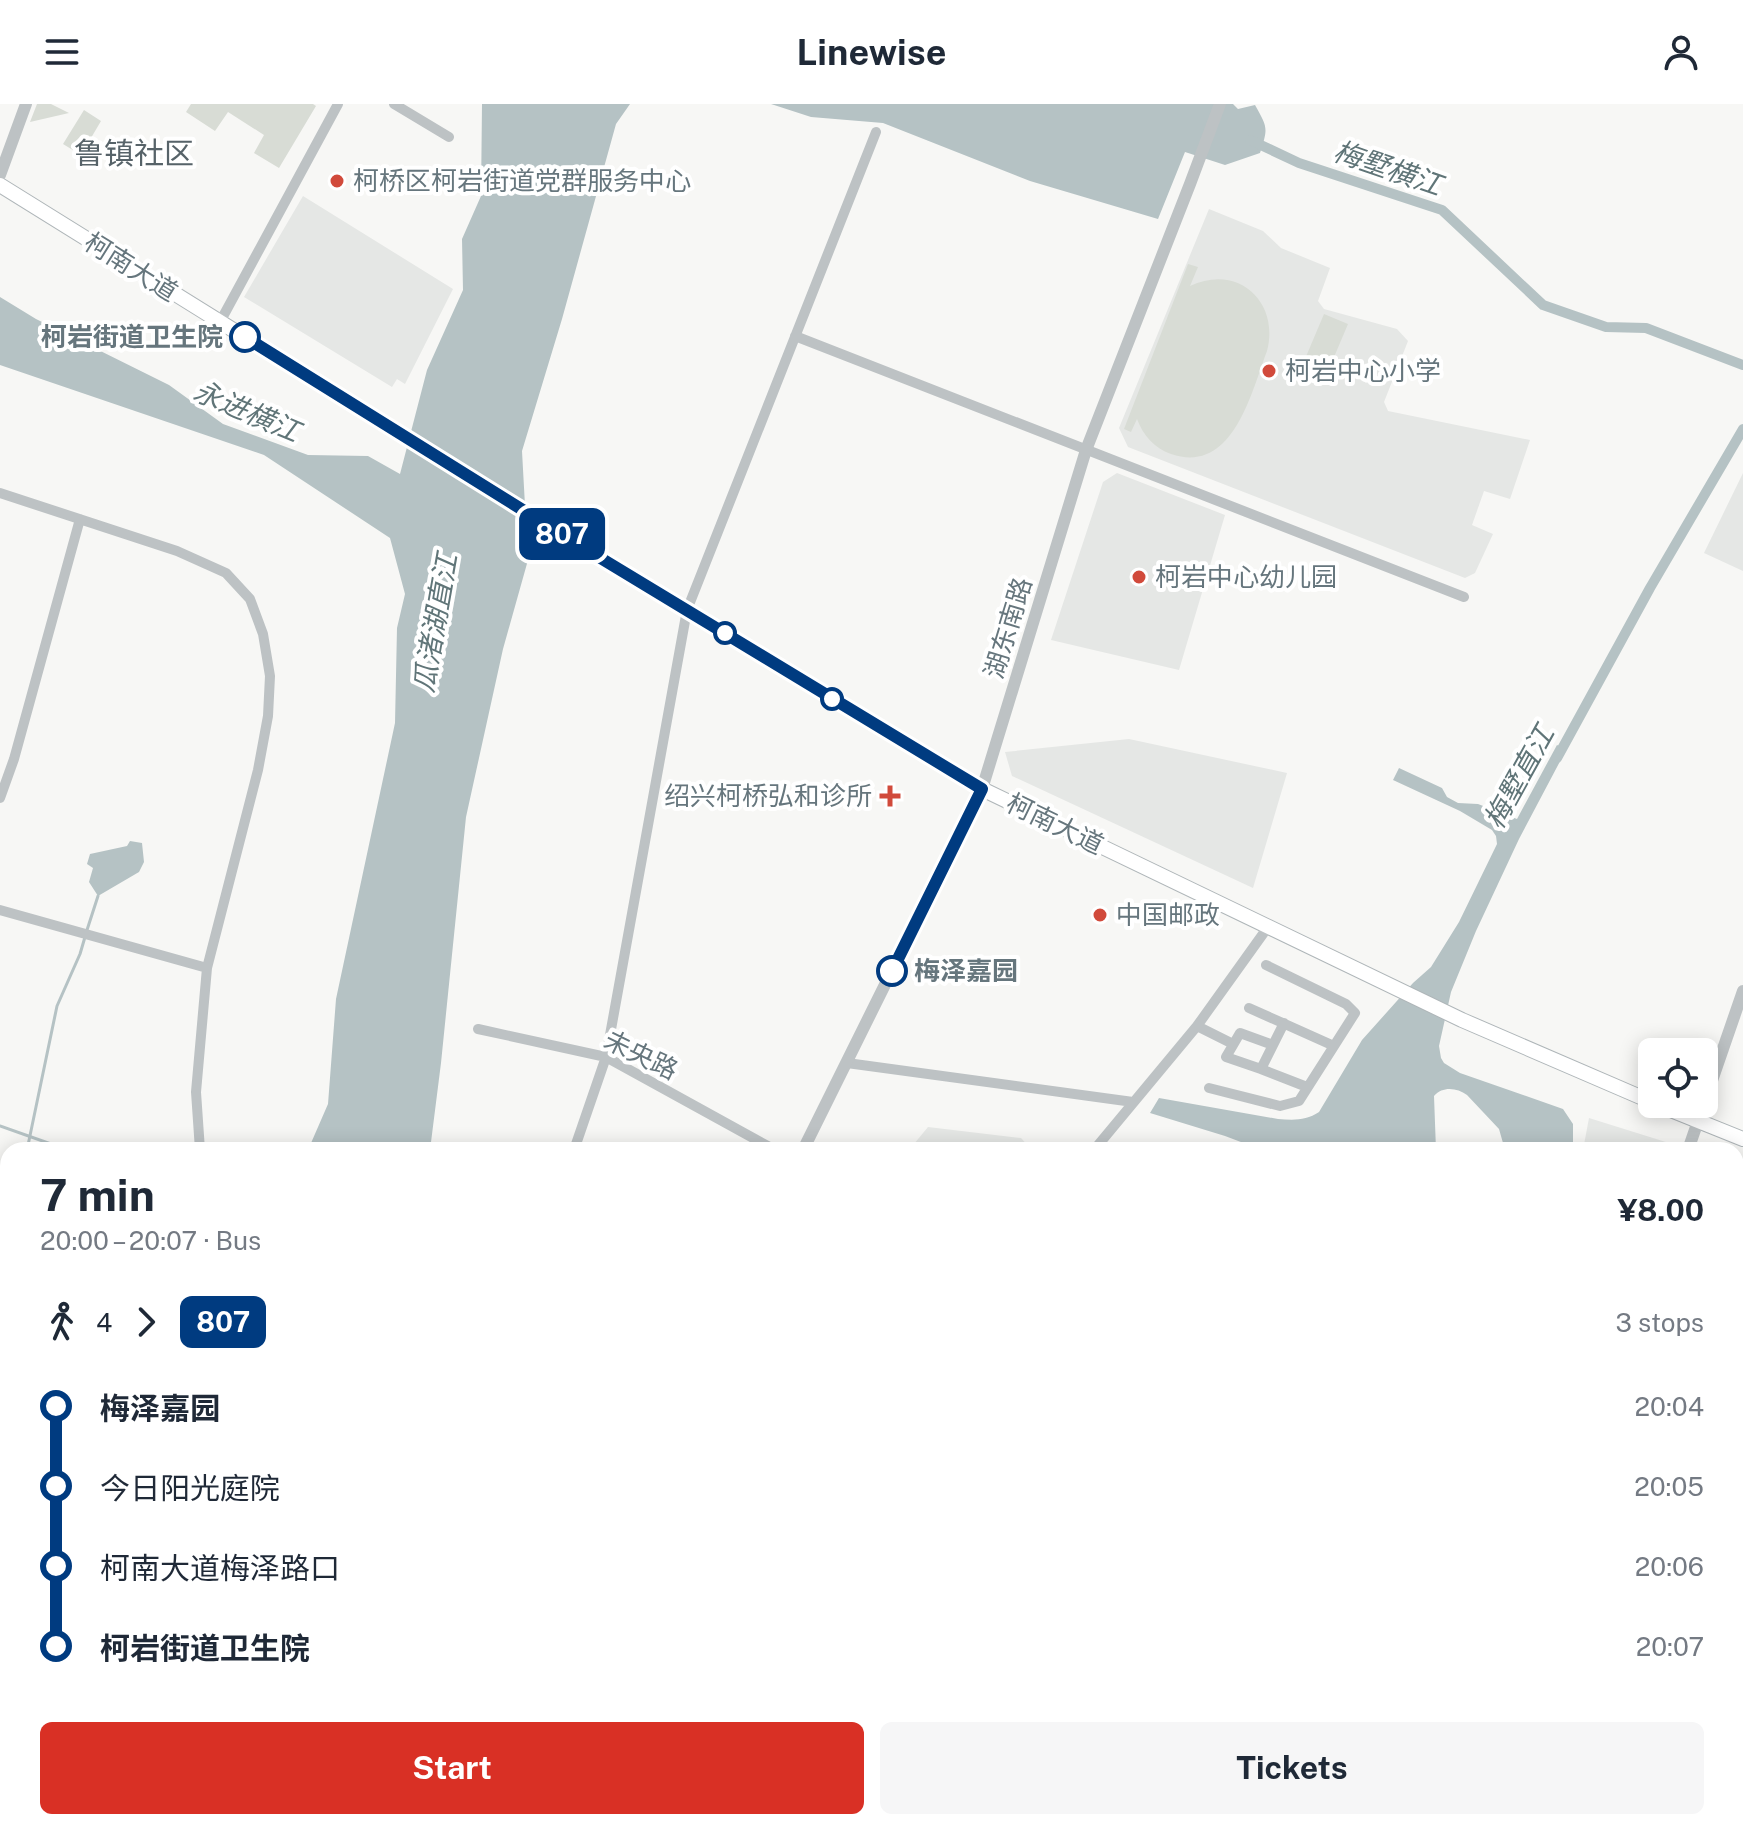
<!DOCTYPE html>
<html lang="en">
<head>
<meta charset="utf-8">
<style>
  body { margin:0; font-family:"Public Sans","Noto Sans SC",sans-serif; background:#f6f6f7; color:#1f2937; height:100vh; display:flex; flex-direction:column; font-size:30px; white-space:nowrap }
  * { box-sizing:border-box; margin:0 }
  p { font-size:26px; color:#747a83 }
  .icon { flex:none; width:44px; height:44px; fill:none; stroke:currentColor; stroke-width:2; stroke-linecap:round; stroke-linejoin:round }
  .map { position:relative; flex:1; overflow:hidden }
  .details { position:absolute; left:0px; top:1038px; width:1744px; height:688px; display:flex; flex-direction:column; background:#fff; border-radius:24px 24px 0 0; box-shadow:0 4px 20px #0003 }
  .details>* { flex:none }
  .badge { padding:0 16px; border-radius:12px; font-size:28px; line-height:52px }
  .fabs { position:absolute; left:1638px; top:934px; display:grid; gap:16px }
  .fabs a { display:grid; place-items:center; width:80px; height:80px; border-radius:12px; background:#fff; box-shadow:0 4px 20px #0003; font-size:40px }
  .map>.badge { position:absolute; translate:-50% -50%; box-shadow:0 0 0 4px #fff }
  .legs { display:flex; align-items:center; gap:12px; height:88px; padding:0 40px; font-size:26px }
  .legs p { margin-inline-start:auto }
  .headline { display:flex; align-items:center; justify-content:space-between; height:136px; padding:0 40px }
  h1 { font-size:44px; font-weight:700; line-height:60px }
  .cta { display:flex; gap:16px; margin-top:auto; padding:16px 40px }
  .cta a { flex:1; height:92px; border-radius:12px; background:#d93025; color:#fff; font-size:32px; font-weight:700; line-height:92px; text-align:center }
  .cta a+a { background:#f6f6f7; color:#1f2937 }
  ul { padding:0 40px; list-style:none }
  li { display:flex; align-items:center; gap:28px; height:80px; font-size:30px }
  li i { display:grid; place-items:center; width:12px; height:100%; margin:0 10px; background:currentColor }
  li i::after { content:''; width:20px; height:20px; margin:-10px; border:6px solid; border-radius:50%; background:#fff }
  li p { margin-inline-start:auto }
  li:first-child i { background:linear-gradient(#0000 50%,currentColor 0) }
  li:last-child i { background:linear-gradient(currentColor 50%,#0000 0) }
  header { display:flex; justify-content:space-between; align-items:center; height:104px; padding:0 40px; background:#fff; font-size:36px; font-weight:700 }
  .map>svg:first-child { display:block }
  .built { fill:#e5e7e5 }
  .green { fill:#d8dcd5 }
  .water { fill:#b5c2c4 }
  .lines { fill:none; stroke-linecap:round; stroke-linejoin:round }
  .stream { stroke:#b5c2c4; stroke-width:3 }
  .canal { stroke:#b5c2c4; stroke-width:10 }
  .secondary-casing { stroke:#afb6b9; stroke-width:16 }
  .minor { stroke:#bdc2c4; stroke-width:10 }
  .tertiary { stroke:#bdc2c4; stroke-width:12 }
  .secondary { stroke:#fff; stroke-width:14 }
  .line-1-casing { stroke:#fff; stroke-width:18 }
  .line-1 { stroke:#003b80; stroke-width:12 }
  .poi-dot { fill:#d14a3b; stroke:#fff; stroke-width:3 }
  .stop-1-dot { fill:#fff; stroke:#003b80; stroke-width:4 }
  .labels { text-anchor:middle; stroke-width:8; stroke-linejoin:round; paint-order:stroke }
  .poi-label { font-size:26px; fill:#66767d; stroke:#fff; text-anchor:start }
  .street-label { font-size:26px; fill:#66767d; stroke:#fff }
  .stop-label { font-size:26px; font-weight:bold; fill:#66767d; stroke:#fff; text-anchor:end }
  .water-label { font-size:28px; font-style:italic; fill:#607578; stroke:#fff }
  .quarter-label { font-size:30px; fill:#576369; stroke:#fff }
</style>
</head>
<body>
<header><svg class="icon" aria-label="menu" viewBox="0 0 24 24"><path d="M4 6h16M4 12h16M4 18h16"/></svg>Linewise<svg class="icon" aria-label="person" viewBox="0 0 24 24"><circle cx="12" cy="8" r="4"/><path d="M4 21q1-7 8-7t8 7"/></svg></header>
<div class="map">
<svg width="1743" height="1726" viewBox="0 0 1743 1726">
  <rect width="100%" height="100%" fill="#f7f7f5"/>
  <path class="built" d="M303 92 453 185 405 280 397 275 392 283 244 193Z
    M1209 105 1263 127 1281 144 1330 164 1318 197 1324 205 1397 225 1408 237 1384 298 1388 307 1530 336 1510 395 1484 387 1472 421 1493 430 1475 469 1465 474 1128 343 1119 324Z
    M1117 369 1225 411 1179 566 1051 536 1103 378Z
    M1743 369V467L1704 449Z
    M1129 635 1287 669 1253 784 1012 672 1005 648Z
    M1589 1014 1669 1039 1667 1046H1583Z
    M928 1023 1021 1034 1030 1044 1028 1046H909Z
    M1736 1080 1743 1082V1278L1736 1273Z
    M0 1317 8 1319V1384L0 1382Z
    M1736 1403 1743 1408V1670L1736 1666Z"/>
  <path class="green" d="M37 0H51L69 9 30 18Z
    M191 0H313L316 2 279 64 254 49 264 31 228 8 215 27 186 8Z
    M84 6 101 17 81 51 63 40Z
    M1188 160 1198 163 1190 182C1238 159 1280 198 1267 247 1251 289 1233 371 1171 350 1154 344 1143 331 1137 315L1131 328 1124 325Z
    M1324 210 1348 220 1326 272 1302 262Z"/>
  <path class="water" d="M482 0H630L616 20 562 215 522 347 528 456 503 545 466 713 441 959 430 1046H308L328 1000 336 895 395 619 397 524 405 490 390 434 264 351 0 261V193L36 215 169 281 223 320 308 351 368 352 400 370 427 266 463 186 462 135 481 92Z
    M771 0H1233L1238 5 1255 1C1268 24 1268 24 1260 49L1225 61 1185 48 1158 115 1030 77 883 19 811 13Z
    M1557 641 1566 646 1519 735 1476 827 1451 888 1439 942 1441 954 1444 959 1460 969 1563 1005 1573 1020V1046H1505L1499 1025 1467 991C1457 984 1443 982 1434 992L1436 1046H1262L1225 1032 1150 1009 1159 994 1278 1015C1293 1016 1306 1017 1319 1008L1362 936 1413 879 1431 863 1459 818 1497 740 1496 732 1492 726 1460 707 1393 676 1399 664 1442 684 1447 693 1458 699 1478 700 1517 715Z
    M130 737 142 739 144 758 139 768 98 792 89 778 93 764 87 760 90 750 127 742Z
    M1736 1282 1743 1287V1383L1736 1378Z
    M251 1718H330L328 1726H247Z"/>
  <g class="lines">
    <path class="stream" d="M87 826 98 792
      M0 1022 68 1046
      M27 1046 57 902 80 850 85 833
      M0 1117 8 1102
      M0 1541 8 1544
      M0 1702 8 1704
      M62 1718 98 1726"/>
    <path class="canal" d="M1250 36 1299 59 1442 106 1543 201 1606 223 1646 224 1743 261
      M1557 654 1650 484 1743 325
      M1637 1718 1644 1726"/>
    <g class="secondary-casing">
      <path id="secondary" d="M0 81 579 441 982 685 1462 916 1652 998
        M1656 1000 1743 1035"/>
    </g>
    <path class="minor" d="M394 0 449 33
      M220 218 338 0
      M795 232 1464 493
      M0 389 177 447 226 469 250 495 263 530 270 572 268 612 258 666 207 864 196 988 200 1046
      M0 694 14 655 80 415
      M0 806 207 864
      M1249 904 1334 942
      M1197 922 1233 940
      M478 925 606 953 775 1046
      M1273 941 1240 929 1226 953 1261 965 1307 983
      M847 959 1133 998
      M1261 965 1284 919
      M1209 984 1280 1002 1299 997 1355 909 1346 900 1266 861
      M574 1046 606 953 687 506 876 28
      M1094 1046 1197 922 1268 823
      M0 1310 8 1312
      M0 1638 8 1642
      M1199 1718 1227 1726
      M1245 1718 1279 1726
      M1150 1726 1152 1721 1156 1718"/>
    <path class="tertiary" d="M0 71 26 0
      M803 1046 982 685 1086 346 1190 80 1220 0
      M1688 1046 1743 887
      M512 1726V1718
      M1285 1726 1290 1718"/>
    <use href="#secondary" class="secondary"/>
  </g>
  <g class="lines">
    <g class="line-1-casing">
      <path id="line-1" d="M245 233 579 441 982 685 892 867"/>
    </g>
    <use href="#line-1" class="line-1"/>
  </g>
  <g class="poi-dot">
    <circle cx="337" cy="77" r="8"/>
    <circle cx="1269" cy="267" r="8"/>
    <circle cx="1139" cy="473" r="8"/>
    <path d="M886 680h8v8h8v8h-8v8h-8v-8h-8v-8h8z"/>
    <circle cx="1100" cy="811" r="8"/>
  </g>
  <g class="stop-1-dot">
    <circle cx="245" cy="233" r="14"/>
    <circle cx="725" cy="529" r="10"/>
    <circle cx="832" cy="595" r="10"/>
    <circle cx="892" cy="867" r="14"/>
  </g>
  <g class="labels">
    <g class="poi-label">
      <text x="353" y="86">柯桥区柯岩街道党群服务中心</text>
      <text x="1285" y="276">柯岩中心小学</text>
      <text x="1155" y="482">柯岩中心幼儿园</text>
      <text x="872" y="701" text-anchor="end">绍兴柯桥弘和诊所</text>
      <text x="1116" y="820">中国邮政</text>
    </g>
    <g class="street-label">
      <text transform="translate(131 163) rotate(32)" y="9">柯南大道</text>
      <text transform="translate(1008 524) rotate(-73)" y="9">湖东南路</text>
      <text transform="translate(1055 720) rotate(26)" y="9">柯南大道</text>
      <text transform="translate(641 951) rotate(26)" y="9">未央路</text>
    </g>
    <g class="stop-label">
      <text x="223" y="242">柯岩街道卫生院</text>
      <text x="914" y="876" text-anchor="start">梅泽嘉园</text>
    </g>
    <g class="water-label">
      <text transform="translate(1388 64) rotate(19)" y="10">梅墅横江</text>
      <text transform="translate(247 307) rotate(23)" y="10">永进横江</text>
      <text transform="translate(435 519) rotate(-80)" y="10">瓜渚湖直江</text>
      <text transform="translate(1519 673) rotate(-61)" y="10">梅墅直江</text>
    </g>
    <g class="quarter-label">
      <text x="134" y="60">鲁镇社区</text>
    </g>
  </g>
</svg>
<div class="fabs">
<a><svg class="icon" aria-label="locate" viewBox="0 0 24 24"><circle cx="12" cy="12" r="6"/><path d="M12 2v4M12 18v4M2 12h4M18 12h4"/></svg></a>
</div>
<b class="badge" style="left:562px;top:430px;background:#003b80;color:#fff">807</b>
<section class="details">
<div class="headline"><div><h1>7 min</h1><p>20:00 – 20:07 · Bus</p></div><b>¥8.00</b></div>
<div class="legs"><svg class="icon" aria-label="walk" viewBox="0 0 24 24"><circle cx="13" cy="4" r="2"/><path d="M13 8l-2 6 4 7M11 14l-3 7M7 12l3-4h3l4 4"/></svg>4<svg class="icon" aria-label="forward" viewBox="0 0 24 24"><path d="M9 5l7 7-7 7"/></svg><b class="badge" style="background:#003b80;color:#fff">807</b><p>3 stops</p></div>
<ul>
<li><i style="color:#003b80"></i><b>梅泽嘉园</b><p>20:04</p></li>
<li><i style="color:#003b80"></i><span>今日阳光庭院</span><p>20:05</p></li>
<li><i style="color:#003b80"></i><span>柯南大道梅泽路口</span><p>20:06</p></li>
<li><i style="color:#003b80"></i><b>柯岩街道卫生院</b><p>20:07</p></li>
</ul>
<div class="cta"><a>Start</a><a>Tickets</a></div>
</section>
</div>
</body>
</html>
